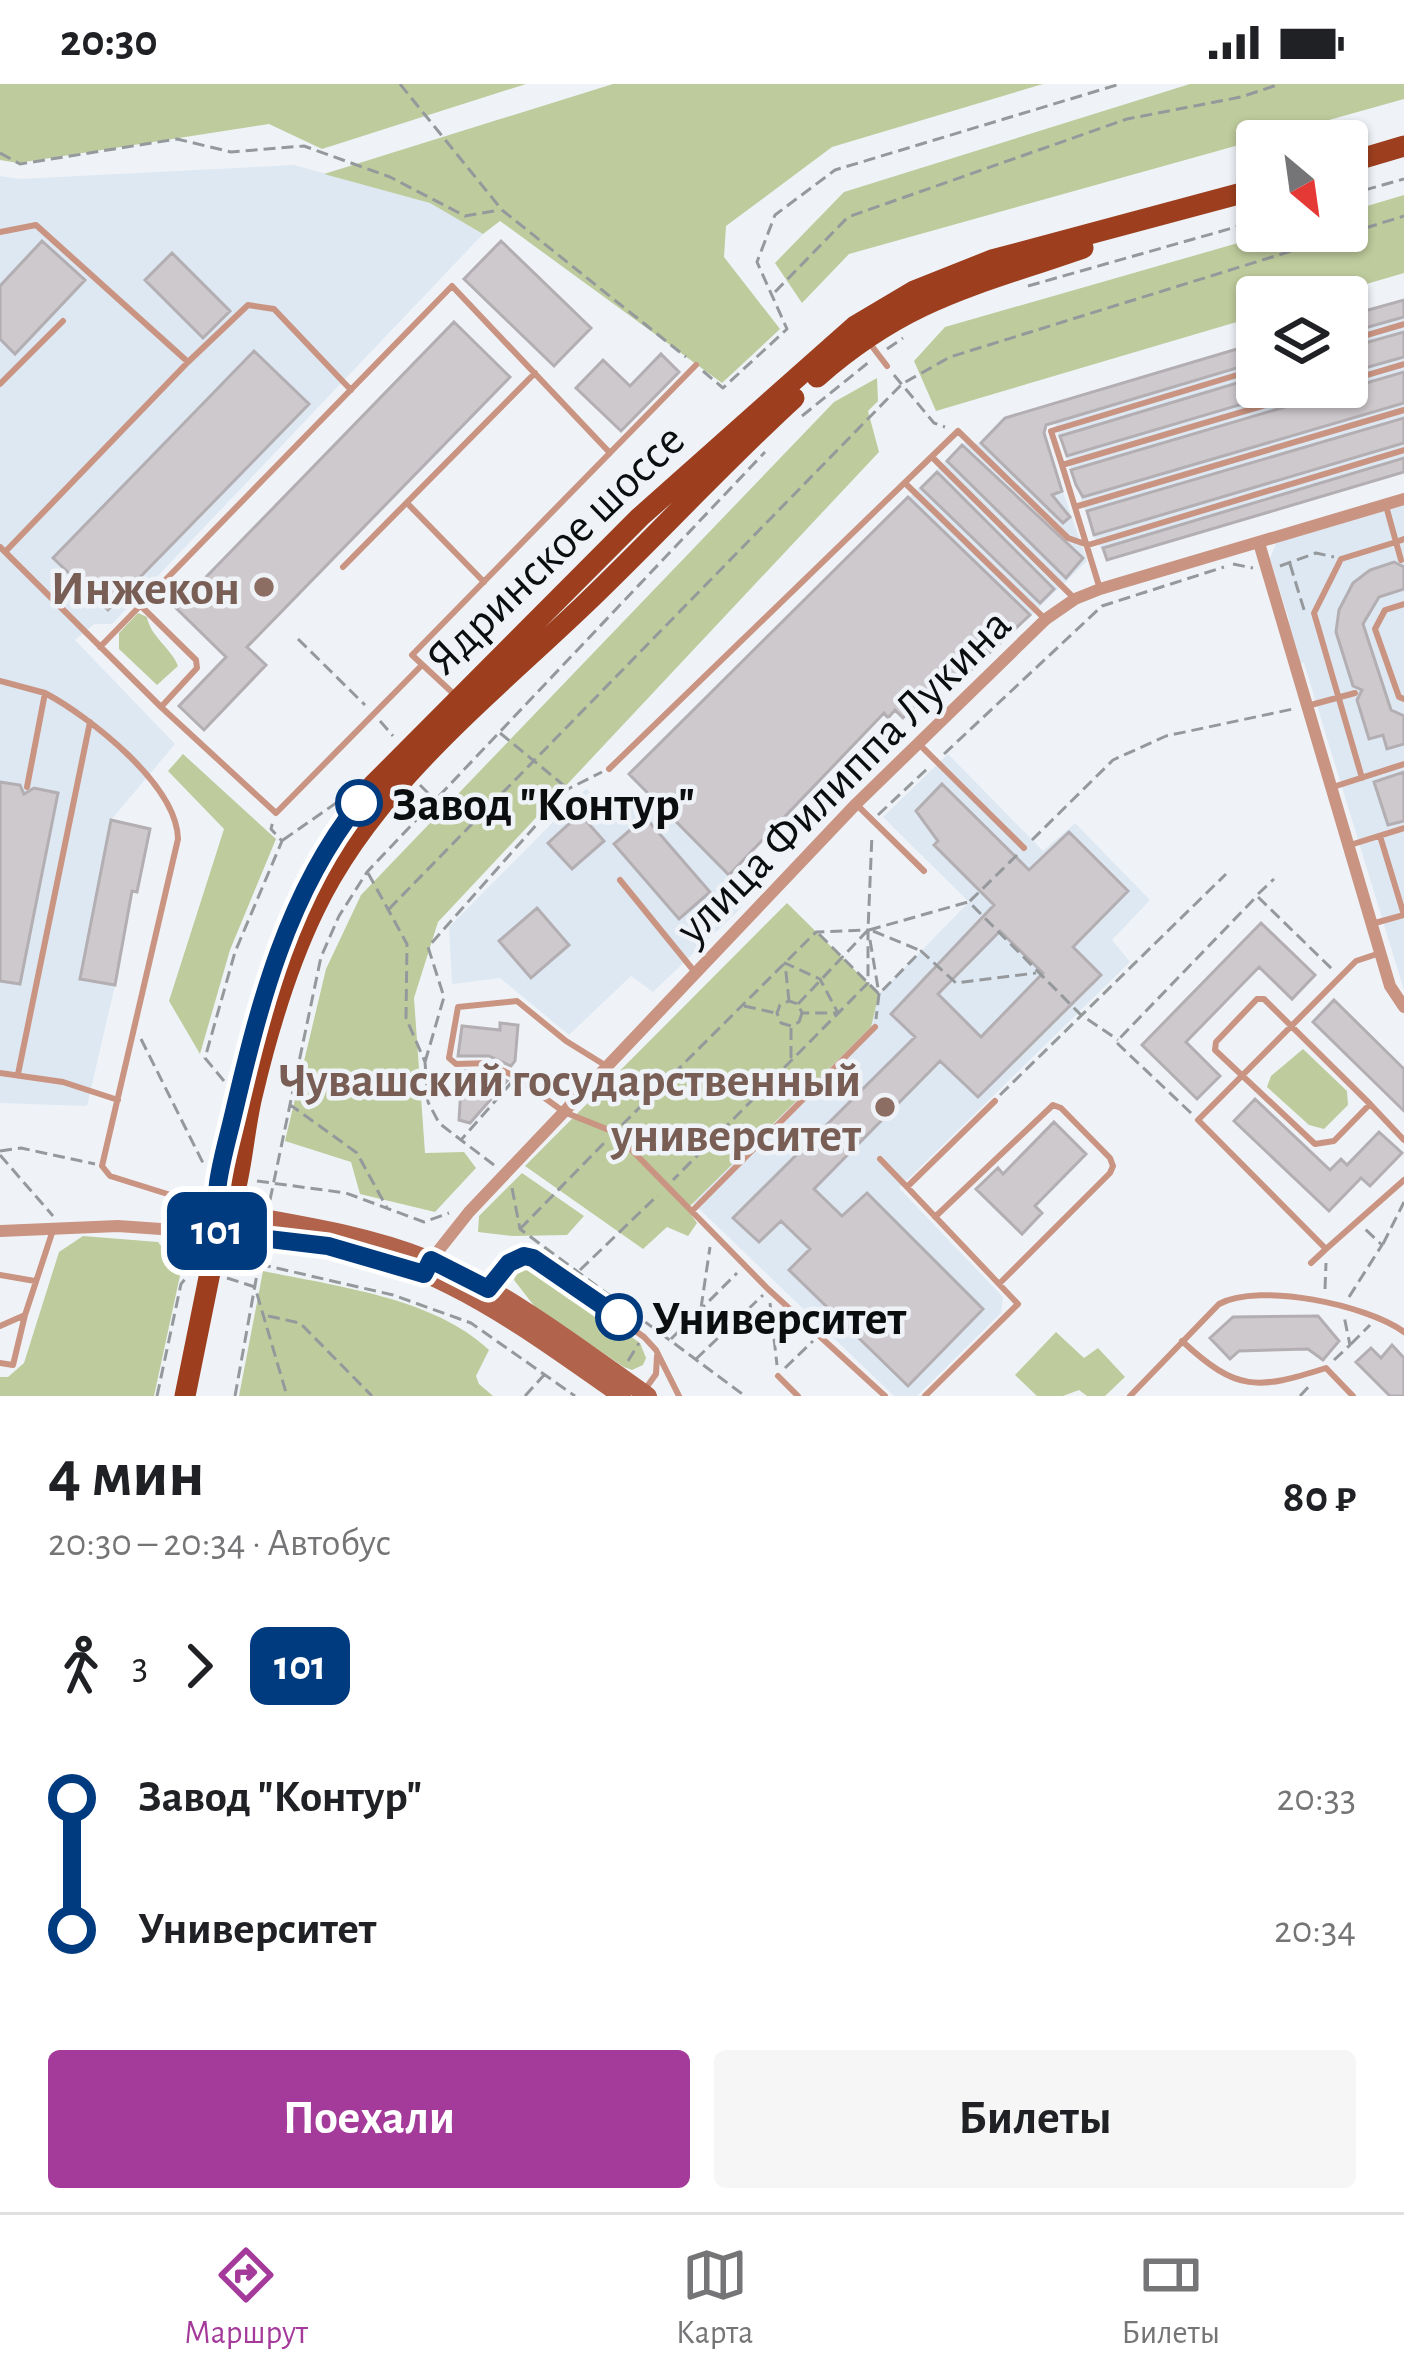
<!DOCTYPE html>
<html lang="ru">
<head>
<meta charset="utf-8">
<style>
  body { margin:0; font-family:"Alegreya Sans",sans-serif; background:#f6f6f6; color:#202124; height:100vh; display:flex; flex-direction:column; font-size:45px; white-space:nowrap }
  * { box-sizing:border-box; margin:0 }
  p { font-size:39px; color:#757577 }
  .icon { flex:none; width:66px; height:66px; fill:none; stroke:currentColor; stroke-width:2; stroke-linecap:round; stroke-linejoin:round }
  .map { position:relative; height:1312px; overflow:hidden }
  .sheet { display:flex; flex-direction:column; background:#fff; flex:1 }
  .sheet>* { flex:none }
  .badge { padding:0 24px; border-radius:18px; font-size:42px; line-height:78px }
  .needle { width:78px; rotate:151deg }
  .tools { position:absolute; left:1236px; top:36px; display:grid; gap:24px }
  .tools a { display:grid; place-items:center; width:132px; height:132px; border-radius:12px; background:#fff; box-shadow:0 3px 9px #0004; font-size:60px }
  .map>.badge { position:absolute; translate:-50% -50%; box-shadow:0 0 0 6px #fff }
  .legs { display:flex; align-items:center; gap:18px; height:132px; padding:0 48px; font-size:39px }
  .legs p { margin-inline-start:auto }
  .overview { display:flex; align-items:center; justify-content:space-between; height:204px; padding:0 48px }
  h1 { font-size:66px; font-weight:700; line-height:90px }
  .action { display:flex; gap:24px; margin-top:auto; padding:24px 48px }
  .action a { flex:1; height:138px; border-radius:12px; background:#a43a9a; color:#fff; font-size:48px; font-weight:700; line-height:138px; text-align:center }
  .action a+a { background:#f6f6f6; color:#202124 }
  ul { padding:0 48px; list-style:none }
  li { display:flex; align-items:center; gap:42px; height:132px; font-size:45px }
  li i { display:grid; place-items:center; width:18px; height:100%; margin:0 15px; background:currentColor }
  li i::after { content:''; width:30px; height:30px; margin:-15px; border:9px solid; border-radius:50%; background:#fff }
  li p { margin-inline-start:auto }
  li:first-child i { background:linear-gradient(#0000 50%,currentColor 0) }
  li:last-child i { background:linear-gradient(currentColor 50%,#0000 0) }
  .status { display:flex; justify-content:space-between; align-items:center; height:84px; padding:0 60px; background:#fff; direction:ltr }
  .status svg { height:33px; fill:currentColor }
  .tabs { display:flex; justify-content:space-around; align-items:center; height:168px; border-top:3px solid #e0e0e0; background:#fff; font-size:33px; color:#757577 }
  .tabs a { display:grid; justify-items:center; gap:6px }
  .tabs .active { color:#a43a9a }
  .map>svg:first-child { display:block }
  .built { fill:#dde8f2 }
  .green { fill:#becb9c }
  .building { fill:#cec9cd; stroke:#b3aeb2; stroke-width:3; fill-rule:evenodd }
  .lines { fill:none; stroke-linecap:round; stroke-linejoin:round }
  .path { stroke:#96999c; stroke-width:3; stroke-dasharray:12 6; stroke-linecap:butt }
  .service { stroke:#ca9482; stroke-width:6 }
  .minor { stroke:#ca9482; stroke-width:12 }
  .secondary { stroke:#b1644b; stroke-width:18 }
  .primary { stroke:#9d3f1e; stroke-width:21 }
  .line-1-casing { stroke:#fff; stroke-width:27 }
  .line-1 { stroke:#003b80; stroke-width:18 }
  .education-dot { fill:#8d6e63; stroke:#eff3f8; stroke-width:4.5 }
  .stop-1-dot { fill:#fff; stroke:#003b80; stroke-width:6 }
  .labels { text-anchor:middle; stroke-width:9; stroke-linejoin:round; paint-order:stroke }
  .street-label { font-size:48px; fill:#0b0d0e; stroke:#eff3f8 }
  .education-label { font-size:48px; font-weight:bold; fill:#785e54; stroke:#eff3f8; text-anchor:end }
  .stop-label { font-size:48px; font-weight:bold; fill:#0b0d0e; stroke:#eff3f8; text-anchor:start }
</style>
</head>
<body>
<div class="status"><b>20:30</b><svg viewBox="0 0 49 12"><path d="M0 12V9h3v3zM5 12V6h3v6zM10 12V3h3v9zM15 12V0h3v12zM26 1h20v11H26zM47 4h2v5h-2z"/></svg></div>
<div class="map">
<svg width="1404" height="1312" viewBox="0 0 1404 1312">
  <rect width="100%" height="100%" fill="#eff3f8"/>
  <path class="built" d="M294 81 430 119 483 150 112 540H94L75 556 175 660 111 736 80 894 115 901 87 1022 0 1019V92L20 95Z
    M1404 216V388L1107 476 1094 452 1048 320 1257 259V303H1347V232Z
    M1034 324 1087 477 988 573 976 562 977 580 958 598 948 590 920 617 914 610 913 623 903 634 896 627 888 634 883 630 729 791 742 823 653 908 631 892 569 951 500 894 452 900 449 843 586 705 618 731 649 711 629 690 964 359 981 360 1005 334Z
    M1404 421V906L1304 579 1295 581 1282 539 1289 536 1270 475 1276 459Z
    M948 670 1043 767 1075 739 1150 816 1112 856 1130 878 899 1104 1003 1213 1001 1229 917 1312H894L693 1119 871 943 879 910 969 818 883 733Z"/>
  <path class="green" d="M0 0H526L322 65 269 40 18 79 0 76Z
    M613 0H1043L832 63 726 142 724 173 780 245 722 299 500 137 483 150 430 119 324 90Z
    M1190 0H1404V15L849 170 802 219 775 179 844 108Z
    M1404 111V189L1322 213H1257V232L936 327 914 277 945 243 1280 147H1347V128Z
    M877 294 878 317 868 327 879 368 438 838 414 914 425 1069 464 1068 476 1084 435 1128 360 1110 351 1078 285 1057 326 885 361 811 834 318Z
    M138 529 147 533C150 552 171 564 178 582L157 601 119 565V549Z
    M183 670 276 755 230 866 200 970 169 917 224 745 168 687Z
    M787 819 879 910 871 943 687 1125 697 1139 688 1152 667 1143 643 1165 525 1082Z
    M1303 965 1347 1007 1348 1021 1324 1045 1309 1041 1267 1003 1271 992Z
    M522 1089 584 1132 567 1151 513 1152 478 1148 479 1132Z
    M83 1152 158 1158 181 1187 154 1312H0V1293H8L24 1279 59 1168Z
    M527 1183 542 1189 640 1259 646 1274 643 1281 632 1286 624 1283 535 1223 514 1196 517 1184Z
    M263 1187C335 1202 435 1214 489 1266L476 1292 479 1300 493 1312H239Z
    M1056 1248 1084 1274 1098 1264 1125 1293 1105 1312H1087L1079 1306 1063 1312H1037L1015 1291Z"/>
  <path class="building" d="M42 157 85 196 15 270 0 255V202Z
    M501 157 591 244 554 282 464 195Z
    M172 169 230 227 203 254 145 196Z
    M1404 216V233L1347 249V232Z
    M454 238 510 293 247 563 266 581 204 646 179 622 226 573 176 524Z
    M1404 248V273L1347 289V264Z
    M1257 259V278L1046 341 1044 349 1062 407 1052 411 1070 433 1063 439 981 359 1005 334Z
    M254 267 309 320 108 526 53 474Z
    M661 270 679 288 621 347 576 304 603 276 630 302Z
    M1404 288V319L1083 413 1076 401 1071 386 1329 310 1334 303 1349 304Z
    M1257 293V303H1300L1067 372 1060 352Z
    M1404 334V359L1094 451 1087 427Z
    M962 361 1083 474 1066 494 947 377Z
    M1404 374V388L1107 476 1103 464Z
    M937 388 1054 505 1040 519 921 404Z
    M908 413 1030 531 958 598 948 589 903 634 895 626 888 634 884 629 729 791 629 690Z
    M1394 478 1404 483V505L1379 513 1363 540 1391 626 1404 632V660L1387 665 1383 651 1369 655 1357 616 1362 606 1353 602 1336 548 1339 526 1353 499 1370 486Z
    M1404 688V737L1388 741 1374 698Z
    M0 698 20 701 24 710 34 704 58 709 20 900 0 897Z
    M942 700 1029 786 1069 748 1128 807 1073 863 1101 891 978 1013 940 977 814 1105 842 1132 867 1109 983 1225 908 1302 789 1186 810 1165 781 1137 759 1158 733 1134 915 953 891 930 994 821 934 761 938 757 916 727ZM1000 847 1043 889 981 953 938 910Z
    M580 730 604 757 572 785 548 759Z
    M645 733 710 808 679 835 614 760Z
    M111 736 150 745 137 808 132 807 115 901 80 895Z
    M537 824 569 861 531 894 499 857Z
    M1261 839 1315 891 1292 915 1259 883 1186 958 1220 992 1197 1015 1142 961Z
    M1334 916 1404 985V1027L1313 938Z
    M500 939 518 941 515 977 511 982 489 972H458L462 942 500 946Z
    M462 987H486L507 997 470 1039 459 1036Z
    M1255 1015 1330 1086 1341 1075 1347 1081 1379 1048 1402 1069 1370 1102 1361 1094 1329 1127 1234 1037Z
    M1054 1038 1086 1070 1035 1122 1042 1129 1022 1150 976 1105 998 1084 1003 1090Z
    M1318 1232 1339 1257 1323 1276 1308 1265 1239 1267 1230 1275 1210 1254 1233 1233Z
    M1392 1261 1404 1274V1312H1390L1356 1278 1371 1264 1381 1274Z"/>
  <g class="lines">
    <path class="path" d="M400 0 502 126 686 273
      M0 69 20 80 177 55 231 68 304 62 390 93 465 132 500 126
      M1347 111 1404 95
      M1028 202 1257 137
      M775 208 848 133 1127 35 1241 13 1280 0
      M887 265 903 254
      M703 287 723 304 787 245 757 178 775 131 835 86 1120 0
      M894 291 934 339 945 343
      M802 332 869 278
      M1233 480 1253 484
      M1290 480 1305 529
      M1280 482 1316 469 1334 473
      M298 555 365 621
      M380 637 393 652
      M500 649 567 704
      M944 670 1102 522 1224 483
      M420 701 433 714
      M878 731 928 684
      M283 756 339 717
      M1032 756 1113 676 1166 652 1293 625
      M1017 771 969 818 1080 930 1118 956
      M368 789 407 860 406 934 425 978 428 1018 439 1039 461 1056
      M1258 810 1274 795
      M389 825 902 300 950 273 1404 132
      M869 846 968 818
      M873 847 919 866
      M819 850 879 910 921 867 956 899 1036 889
      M870 856 879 910 876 935
      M789 917 785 879 820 895 838 929H802L798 920 789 917 780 921 777 929 781 939 791 942 799 938 802 929
      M798 920 868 846 872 750
      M744 922 776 929
      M791 944V976
      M141 955 204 1081
      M425 978 444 913 428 863 568 705 602 688
      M224 997 205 974 235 868 282 757 271 745 273 737
      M1000 1011 1226 790
      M289 1020 357 1069 387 1124
      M1191 1029 1118 960V956L1257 812 1332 885
      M622 1041 816 848 868 846V899L673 1096
      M0 1067 21 1064 95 1080
      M0 1071 53 1132
      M494 1081 461 1056 511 999
      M257 1097 346 1109 424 1138 449 1129
      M512 1104 520 1145 745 1312
      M270 1116 321 873 339 832 367 788 765 368
      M520 1145 607 1056
      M167 1158 177 1180 190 1184
      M1383 1160 1404 1118
      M259 1180 393 1211 471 1239 575 1312
      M580 1186 658 1111
      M227 1194 255 1203 287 1312
      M1325 1205 1326 1179
      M1349 1213 1382 1161 1364 1144
      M770 1219 777 1281
      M701 1224 710 1163
      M268 1232 300 1239 372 1312
      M671 1255 737 1189
      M1351 1260 1370 1241
      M696 1275 763 1211
      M1334 1276 1350 1261 1344 1232
      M628 1277 639 1259
      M785 1284 813 1257
      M157 1312 181 1200 191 1188
      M235 1312 261 1168
      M525 1312 544 1291
      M1300 1312 1311 1300"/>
    <path class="service" d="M0 148 36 141 188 278
      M1347 257 1404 240
      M871 261 887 282
      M1347 297 1404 280
      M0 300 63 237
      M933 374 1075 515
      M1062 381 1051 347 1257 285
      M907 401 1043 533
      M407 419 484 498
      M1078 422 1404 326
      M0 463 161 623 276 729 422 581
      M5 468 188 278 248 221 274 225 351 306
      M1401 476 1396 458 1404 455
      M343 483 535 289
      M1100 505 1062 381 1327 303
      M1404 520 1385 526 1375 545 1399 613 1404 615
      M141 522 196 576 197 584 161 623
      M100 563 452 202 610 369
      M0 597 45 609 27 703
      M45 609C90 633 177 701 178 755L102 1082 110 1092 209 1123
      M456 612 412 571 696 281
      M1307 622 1355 609
      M921 662 1024 764
      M609 685 958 347 1068 454 1088 461 1404 366
      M1362 694 1314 529 1341 475 1396 458 1386 422
      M1333 703 1404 680
      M858 722 924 787
      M1350 761 1404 744
      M620 796 694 887
      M1375 839 1404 831 1380 752
      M1380 869 1356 877 1198 1036 1326 1165 1404 1096
      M1257 915H1264L1370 1020 1334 1057 1315 1060 1215 966 1216 958Z
      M608 983 566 957 517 917 458 923 449 974 456 980 488 979 516 993 564 1028 614 1048 768 1205 885 1312
      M0 989 63 998 118 1016
      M18 990 90 638
      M1370 1020 1404 1056
      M880 1075 907 1103
      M692 1127 875 943
      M935 1133 1053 1021 1061 1024 1110 1074 1113 1082 1110 1089 999 1200
      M1311 1179 1326 1165
      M0 1191 35 1197
      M490 1203 516 1174H533L644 1253 656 1266 679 1312
      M0 1242 25 1231 53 1146
      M1182 1257C1237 1308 1257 1306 1326 1284L1353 1312
      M0 1279 13 1281 25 1231
      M778 1292 798 1312
      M646 1304 656 1290 657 1272
      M925 1312 1018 1220 907 1103 995 1017
      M1130 1312 1219 1220C1260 1198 1367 1221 1404 1248"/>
    <path class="minor" d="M1259 459 1390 902 1404 923
      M0 1147 118 1142 218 1149
      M431 1176 469 1128 856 720 1046 535 1075 515 1100 505 1404 415"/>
    <path class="secondary" d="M230 1128C297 1140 365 1150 428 1175 504 1205 581 1265 648 1312
      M218 1149C297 1156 380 1165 451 1202 511 1232 567 1274 622 1312"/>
    <path class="primary" d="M1347 79 1404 62
      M817 293C907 214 974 202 1083 164
      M218 1149C243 1108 241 1054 253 1008 268 945 286 884 314 826 373 702 488 613 585 520 656 452 722 380 794 314
      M185 1312 218 1149C211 1109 225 1070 234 1030 262 906 293 803 373 701L640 433 855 242 914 207 992 176 1257 105"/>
  </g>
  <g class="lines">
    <g class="line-1-casing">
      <path id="line-1" d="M359 719C287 810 259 921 233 1032 224 1070 211 1109 218 1149L328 1162 424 1190 431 1176 488 1205 509 1179 524 1172 533 1174 619 1233"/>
    </g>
    <use href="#line-1" class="line-1"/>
  </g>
  <g class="education-dot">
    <circle cx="264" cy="503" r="12"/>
    <circle cx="885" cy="1023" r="12"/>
  </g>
  <g class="stop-1-dot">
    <circle cx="359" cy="719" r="21"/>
    <circle cx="619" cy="1233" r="21"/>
  </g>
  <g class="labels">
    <g class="street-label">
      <text transform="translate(554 464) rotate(-44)" y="17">Ядринское шоссе</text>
      <text transform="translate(842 691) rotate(-45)" y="17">улица Филиппа Лукина</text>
    </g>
    <g class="education-label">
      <text x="240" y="520">Инжекон</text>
      <text x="861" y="1012">Чувашский государственный<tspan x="861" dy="55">университет</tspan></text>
    </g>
    <g class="stop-label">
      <text x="392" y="736">Завод "Контур"</text>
      <text x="652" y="1250">Университет</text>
    </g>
  </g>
</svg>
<div class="tools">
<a><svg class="needle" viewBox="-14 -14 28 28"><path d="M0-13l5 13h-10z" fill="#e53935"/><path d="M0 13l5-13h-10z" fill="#757577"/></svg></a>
<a><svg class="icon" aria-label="layers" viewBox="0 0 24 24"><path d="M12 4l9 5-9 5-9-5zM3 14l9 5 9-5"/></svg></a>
</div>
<b class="badge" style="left:217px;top:1147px;background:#003b80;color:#fff">101</b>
</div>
<section class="sheet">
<div class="overview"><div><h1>4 мин</h1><p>20:30 – 20:34 · Автобус</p></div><b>80 ₽</b></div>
<div class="legs"><svg class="icon" aria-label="walk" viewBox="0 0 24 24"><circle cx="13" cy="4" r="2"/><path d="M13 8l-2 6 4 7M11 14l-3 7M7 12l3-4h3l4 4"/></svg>3<svg class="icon" aria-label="forward" viewBox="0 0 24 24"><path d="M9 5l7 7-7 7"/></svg><b class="badge" style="background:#003b80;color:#fff">101</b></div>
<ul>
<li><i style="color:#003b80"></i><b>Завод &quot;Контур&quot;</b><p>20:33</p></li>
<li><i style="color:#003b80"></i><b>Университет</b><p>20:34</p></li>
</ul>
<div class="action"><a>Поехали</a><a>Билеты</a></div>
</section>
<nav class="tabs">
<a class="active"><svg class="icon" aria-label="directions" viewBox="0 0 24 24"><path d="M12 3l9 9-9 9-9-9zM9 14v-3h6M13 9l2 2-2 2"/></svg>Маршрут</a>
<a><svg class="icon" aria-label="map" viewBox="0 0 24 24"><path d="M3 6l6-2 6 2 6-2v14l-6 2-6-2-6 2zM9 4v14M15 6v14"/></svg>Карта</a>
<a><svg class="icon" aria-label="tickets" viewBox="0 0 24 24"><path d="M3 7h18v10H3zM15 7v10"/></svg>Билеты</a>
</nav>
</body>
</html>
